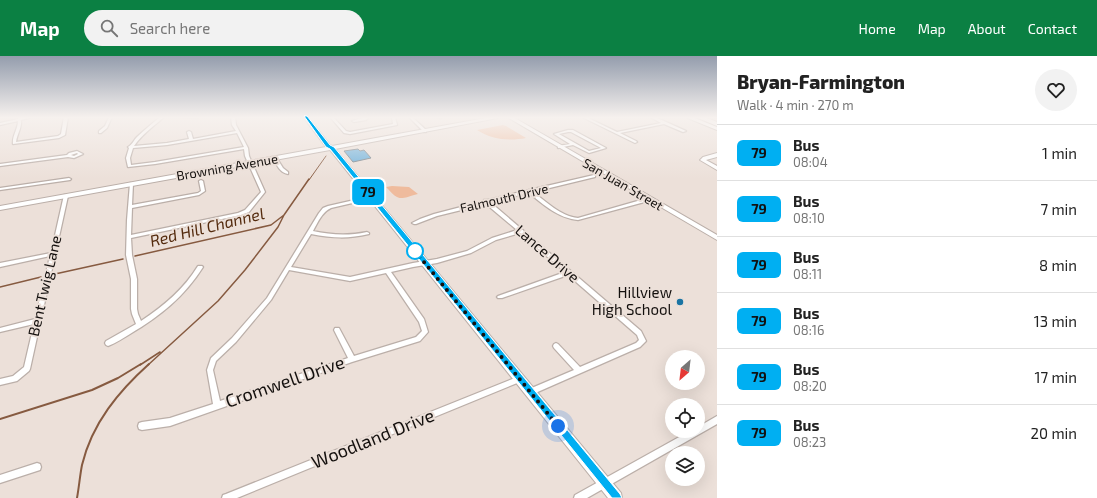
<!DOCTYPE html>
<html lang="en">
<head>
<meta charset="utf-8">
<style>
  body { margin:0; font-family:"Exo 2",sans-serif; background:#f2f2f2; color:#222; height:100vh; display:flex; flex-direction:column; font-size:15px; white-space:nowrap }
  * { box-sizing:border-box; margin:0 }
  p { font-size:13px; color:#767676 }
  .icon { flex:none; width:22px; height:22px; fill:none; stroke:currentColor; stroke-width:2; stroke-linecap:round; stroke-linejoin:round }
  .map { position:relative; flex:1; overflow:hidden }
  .sheet { display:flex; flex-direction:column; background:#fff; width:380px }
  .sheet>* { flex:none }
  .badge { padding:0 8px; border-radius:6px; font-size:14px; line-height:26px }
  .needle { width:26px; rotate:208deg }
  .fabs { position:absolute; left:665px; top:294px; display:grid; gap:8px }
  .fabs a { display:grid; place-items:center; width:40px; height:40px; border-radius:50%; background:#fff; box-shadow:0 4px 16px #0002; font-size:20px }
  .you { position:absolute; width:20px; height:20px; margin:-10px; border:3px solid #fff; border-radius:50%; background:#1a73e8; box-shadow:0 0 0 6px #1a73e833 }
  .map>.badge { position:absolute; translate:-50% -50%; box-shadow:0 0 0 2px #fff }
  .round { display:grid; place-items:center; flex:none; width:42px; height:42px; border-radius:21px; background:#f2f2f2 }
  .summary { display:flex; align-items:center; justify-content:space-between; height:68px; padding:0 20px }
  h1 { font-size:19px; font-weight:800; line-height:30px }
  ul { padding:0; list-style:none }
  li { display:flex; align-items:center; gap:12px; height:56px; padding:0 20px; border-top:1px solid #e0e0e0 }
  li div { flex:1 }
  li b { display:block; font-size:15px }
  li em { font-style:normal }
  li .badge { min-width:44px; font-weight:700; text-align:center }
  header { display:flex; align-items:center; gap:24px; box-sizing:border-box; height:56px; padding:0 20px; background:#0b8043; color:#fff }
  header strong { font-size:19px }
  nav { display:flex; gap:22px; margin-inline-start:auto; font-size:14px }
  .search { width:280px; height:36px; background:#f2f2f2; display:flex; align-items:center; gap:10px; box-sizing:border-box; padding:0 14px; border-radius:22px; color:#767676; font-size:15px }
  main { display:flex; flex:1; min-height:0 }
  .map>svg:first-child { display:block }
  .green { fill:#efbb9d }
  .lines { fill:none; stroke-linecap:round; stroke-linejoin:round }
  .stream-far2 { stroke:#865a40; stroke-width:1 }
  .stream-far1 { stroke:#865a40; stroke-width:1.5 }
  .stream { stroke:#865a40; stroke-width:2 }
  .building { fill:#6eb1db; stroke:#7a848b }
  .street-casing { stroke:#bbafa9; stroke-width:2.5 }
  .secondary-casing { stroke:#bbafa9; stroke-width:2 }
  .highway-casing { stroke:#bbafa9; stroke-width:2 }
  .street { fill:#fff; fill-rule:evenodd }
  .secondary { fill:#fff; fill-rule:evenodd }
  .highway { fill:#fff; fill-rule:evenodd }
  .line { fill:#00aff2; stroke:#fff }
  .walk { stroke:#14100e; stroke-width:4; stroke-dasharray:0 7.2 }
  .stop-dot { fill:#fff; stroke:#00aff2; stroke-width:2 }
  .poi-dot { fill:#1a74a3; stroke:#ece0d9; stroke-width:1.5 }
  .labels { text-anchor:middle; stroke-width:4; stroke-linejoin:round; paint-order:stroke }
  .far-street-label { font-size:13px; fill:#14100e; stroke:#ece0d9 }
  .street-label { font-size:15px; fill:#14100e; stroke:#ece0d9 }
  .poi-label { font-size:15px; fill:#14100e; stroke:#ece0d9; text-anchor:end }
  .water-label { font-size:16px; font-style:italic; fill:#542b0e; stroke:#ece0d9 }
  .near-street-label { font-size:18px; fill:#14100e; stroke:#ece0d9 }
</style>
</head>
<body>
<header>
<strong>Map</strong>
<div class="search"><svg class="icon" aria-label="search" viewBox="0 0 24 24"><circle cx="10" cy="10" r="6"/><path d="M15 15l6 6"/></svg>Search here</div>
<nav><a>Home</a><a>Map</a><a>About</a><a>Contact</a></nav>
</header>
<main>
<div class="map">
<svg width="717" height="442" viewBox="0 0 717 442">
  <rect width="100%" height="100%" fill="#ece0d9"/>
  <path class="green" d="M503 69 506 70 526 82C510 85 492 84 477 74Z
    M392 130 409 131 418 138C399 143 400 146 386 131Z"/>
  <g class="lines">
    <path class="stream-far2" d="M309 124 326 100"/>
    <path class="stream-far1" d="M135 200 271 169 284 159
      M55 218 123 203
      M0 231 41 221
      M140 309 160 296
      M148 309 218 245 245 214 278 171 284 159 309 123"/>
    <path class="stream" d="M0 363 92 334 118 322 141 308
      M77 442C79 431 80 419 82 409 92 367 119 335 149 308"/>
  </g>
  <path class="building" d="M358 93 360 95 364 94 371 102 353 106 344 95Z"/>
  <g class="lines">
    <g class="street-casing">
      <path id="street" d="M18 61H21V62L32 61 21 64C22 72 17 78 16 86L58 80 61 78 64 61H68L65 79 59 82 13 88C12 80 18 73 18 65L0 69V67L18 63Z
        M109 61H112L107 72 101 77H99V75L105 70Z
        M160 61H164C154 70 142 78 134 90L167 87 189 83 187 76 189 75 191 76 193 83 236 75 232 69 231 61H235L236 69 248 92 249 100 265 136 249 156 241 159 131 182 132 199 137 223V253L138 258 141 265C164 250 184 233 198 210H202L203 211C184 241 160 260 130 278 123 282 116 287 108 290L106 289 105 287 106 285 136 268 132 258 131 253V223L126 199 127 164 130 127H131L133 128 132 149 198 137 201 135 199 125 201 124 203 125 205 135 199 139 132 152 131 179 238 157 245 154 261 136 245 100 244 93 155 108 128 111 126 102 129 92 128 91C132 89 134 84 137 81 144 74 152 68 160 61ZM237 77 244 91 155 106 131 109 130 102 133 92 167 89Z
        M165 61H199L198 62Z
        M333 61 346 75 350 76 393 68 392 61H395L397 69 350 78 344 77 330 61Z
        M365 61H369L366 64 354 66 352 65Z
        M409 61H412L426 74V76H424Z
        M433 61H442L441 62Z
        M586 61 617 76 661 67 650 61H655L686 75 683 76 664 68 620 77 636 85 637 86 635 87 582 61Z
        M568 74H573L606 92 589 97 573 89 558 92V90L570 88 554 78ZM568 76H571L601 92 589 95 559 78Z
        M77 95 83 98 74 102 68 101 0 110V108L67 99 69 97ZM77 97 78 98 74 100 71 99Z
        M274 101H276L283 112 288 116V118C280 117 277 109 273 102Z
        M594 119H595V121L533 136C547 146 560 160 578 162L648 142H650L652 143V144L578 164C558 162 544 149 529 137L490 146 641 275 646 285 640 291 533 338 530 339 527 338 526 336 527 334 574 314 554 292 553 290 554 288 556 287 558 288 580 311 636 287 639 284 637 279 568 219 502 242H498L497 241 498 240 565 216 520 177 496 184 471 197 437 207 413 211 391 216 424 263 428 276 420 285 352 306 170 370 142 374 139 373 138 370 139 367 142 366 170 362 213 348 207 314 211 302 232 282 267 242 319 157 323 152 328 150 372 140 374 141V142L331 152C322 156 318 166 313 175 331 179 348 180 367 176L369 177V178C348 183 332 182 311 178L291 211 350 221 413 207 437 203 467 195 492 182 517 174 486 148 437 160 416 168H414L412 167 420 163 434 158 484 145V144H488L529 134ZM289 214 350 225 386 217 419 266 422 275 416 281 354 300 339 272H335L334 274 348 302 220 345 213 314 216 305 236 286 271 244Z
        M69 122 71 123 70 124 0 134V132Z
        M64 139H68V140L30 313 29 315 17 325 0 329V323L13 320 24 311 34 268 0 276V272L35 263 50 200 0 211V207L51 197Z
        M520 320 522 321 524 323 522 325 237 442H222L223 439 226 438Z
        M717 360V368L587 442H574L575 439 690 375H698V371Z
        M37 407 40 408 41 411 40 414 0 427V419Z"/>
    </g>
    <g class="secondary-casing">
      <path id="secondary" d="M303 61H308L330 89 332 90 491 61H503L335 93 621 437 622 442H608L330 94 0 154V150L326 91Z
        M507 61H513L717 179V184Z
        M685 61H692L717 71V74Z
        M717 97V101L706 104 717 110V114L700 104 703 101Z"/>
    </g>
    <g class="highway-casing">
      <path id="highway" d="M696 61H705L717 66V70Z"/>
    </g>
    <use href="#street" class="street"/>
    <use href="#secondary" class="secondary"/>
    <use href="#highway" class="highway"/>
  </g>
  <linearGradient id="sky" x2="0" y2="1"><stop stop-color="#949dad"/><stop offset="0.5" stop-color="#f6f1ee"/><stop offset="1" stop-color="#f6f1ee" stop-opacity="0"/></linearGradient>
  <rect width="717" height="123" fill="url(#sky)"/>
  <path class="line" d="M304 60H307L330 89 334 91 620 438 622 442H612L330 93 326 91Z"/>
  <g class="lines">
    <path class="walk" d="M415 195 558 370"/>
  </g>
  <circle class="stop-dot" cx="415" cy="195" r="8"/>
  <circle class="poi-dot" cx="680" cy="246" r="4"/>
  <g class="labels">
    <g class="far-street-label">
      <text transform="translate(227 111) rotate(-10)" y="5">Browning Avenue</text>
      <text transform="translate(623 128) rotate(30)" y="5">San Juan Street</text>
      <text transform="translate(504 142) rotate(-13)" y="5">Falmouth Drive</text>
    </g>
    <g class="street-label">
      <text transform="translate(547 198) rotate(41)" y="5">Lance Drive</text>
      <text transform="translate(45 230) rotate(-77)" y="5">Bent Twig Lane</text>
    </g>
    <g class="poi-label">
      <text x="672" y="242">Hillview<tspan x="672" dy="17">High School</tspan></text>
    </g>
    <g class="water-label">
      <text transform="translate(207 171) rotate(-14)" y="6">Red Hill Channel</text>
    </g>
    <g class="near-street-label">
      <text transform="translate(285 326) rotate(-19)" y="6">Cromwell Drive</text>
      <text transform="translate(373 383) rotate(-22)" y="6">Woodland Drive</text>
    </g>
  </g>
</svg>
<div class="fabs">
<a><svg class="needle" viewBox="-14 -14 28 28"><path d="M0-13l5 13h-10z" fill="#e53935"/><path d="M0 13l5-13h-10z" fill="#767676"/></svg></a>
<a><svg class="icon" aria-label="locate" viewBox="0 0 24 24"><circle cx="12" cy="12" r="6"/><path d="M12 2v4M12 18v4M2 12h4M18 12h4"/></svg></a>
<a><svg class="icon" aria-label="layers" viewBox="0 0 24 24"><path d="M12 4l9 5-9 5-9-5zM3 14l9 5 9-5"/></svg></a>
</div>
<div class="you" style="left:558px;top:370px"></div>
<b class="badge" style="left:368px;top:136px;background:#00aff2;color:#111">79</b>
</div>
<section class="sheet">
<div class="summary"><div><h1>Bryan-Farmington</h1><p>Walk · 4 min · 270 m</p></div><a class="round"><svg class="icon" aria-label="heart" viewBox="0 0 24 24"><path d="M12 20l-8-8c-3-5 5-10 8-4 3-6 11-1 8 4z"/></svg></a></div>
<ul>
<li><span class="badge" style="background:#00aff2;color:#111">79</span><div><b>Bus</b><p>08:04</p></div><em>1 min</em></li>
<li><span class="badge" style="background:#00aff2;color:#111">79</span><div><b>Bus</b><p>08:10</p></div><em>7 min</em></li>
<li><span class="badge" style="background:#00aff2;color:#111">79</span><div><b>Bus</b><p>08:11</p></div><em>8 min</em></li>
<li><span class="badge" style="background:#00aff2;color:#111">79</span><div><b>Bus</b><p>08:16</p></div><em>13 min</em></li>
<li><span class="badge" style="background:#00aff2;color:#111">79</span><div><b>Bus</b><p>08:20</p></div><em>17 min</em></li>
<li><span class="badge" style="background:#00aff2;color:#111">79</span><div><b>Bus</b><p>08:23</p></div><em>20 min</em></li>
</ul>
</section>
</main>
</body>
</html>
